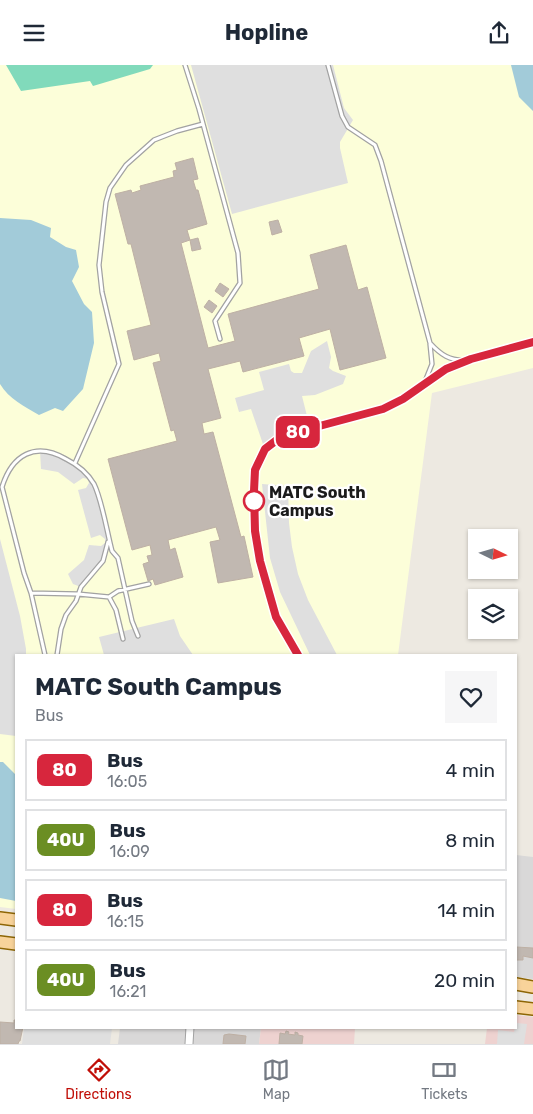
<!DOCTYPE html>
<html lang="en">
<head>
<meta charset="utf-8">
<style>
  body { margin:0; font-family:Rubik,sans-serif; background:#f6f6f7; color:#1f2937; height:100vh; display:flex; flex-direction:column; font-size:19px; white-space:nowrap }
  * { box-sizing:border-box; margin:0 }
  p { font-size:16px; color:#747a83 }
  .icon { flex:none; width:28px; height:28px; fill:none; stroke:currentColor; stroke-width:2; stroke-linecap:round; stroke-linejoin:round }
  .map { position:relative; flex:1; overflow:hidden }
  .sheet { position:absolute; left:15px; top:589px; width:502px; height:375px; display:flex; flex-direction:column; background:#fff; border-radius:0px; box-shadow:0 1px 4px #0004 }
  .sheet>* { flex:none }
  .badge { padding:0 10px; border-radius:8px; font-size:18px; line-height:32px }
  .needle { width:32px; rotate:95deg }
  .controls { position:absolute; left:468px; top:464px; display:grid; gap:10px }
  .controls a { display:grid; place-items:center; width:50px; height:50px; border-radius:0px; background:#fff; box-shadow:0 1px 4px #0004; font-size:25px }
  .map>.badge { position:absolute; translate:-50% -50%; box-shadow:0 0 0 2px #fff }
  .round { display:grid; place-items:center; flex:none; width:52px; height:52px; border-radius:0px; background:#f6f6f7 }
  .overview { display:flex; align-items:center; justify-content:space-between; height:85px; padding:0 20px }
  h1 { font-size:24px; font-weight:700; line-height:38px }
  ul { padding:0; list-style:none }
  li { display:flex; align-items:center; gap:15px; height:62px; margin:0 10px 8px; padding:0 10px; border:2px solid #e0e1e3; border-radius:0px }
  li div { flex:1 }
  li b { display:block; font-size:19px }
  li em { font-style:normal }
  li .badge { min-width:55px; font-weight:700; text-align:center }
  header { display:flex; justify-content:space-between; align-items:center; height:65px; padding:0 20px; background:#fff; font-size:22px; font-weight:700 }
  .dock { display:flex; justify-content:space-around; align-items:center; height:70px; border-top:1px solid #e0e1e3; background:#fff; font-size:14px; color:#747a83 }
  .dock a { display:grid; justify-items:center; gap:2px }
  .dock .on { color:#c00e07 }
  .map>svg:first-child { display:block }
  .residential { fill:#d9d8d8 }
  .commercial { fill:#eed2d0 }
  .education { fill:#fcfed9 }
  .pitch { fill:#81dabb }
  .parking { fill:#dfdfdf }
  .water { fill:#a2cbd9 }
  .building { fill:#c1b8b1; stroke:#beb0a4 }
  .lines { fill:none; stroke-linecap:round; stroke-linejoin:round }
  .lane-casing { stroke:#a2a2a2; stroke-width:5.5 }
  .street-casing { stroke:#a2a2a2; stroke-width:9 }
  .primary-casing { stroke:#8e6605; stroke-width:14 }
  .lane { stroke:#fff; stroke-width:3 }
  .street { stroke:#fff; stroke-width:7 }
  .primary { stroke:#f8d39a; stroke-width:11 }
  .line-casing { stroke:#fff; stroke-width:11 }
  .line { stroke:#d7263d; stroke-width:8 }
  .stop-dot { fill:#fff; stroke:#d7263d; stroke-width:2.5 }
  .labels { text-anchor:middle; stroke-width:4.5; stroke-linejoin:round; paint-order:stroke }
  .stop-label { font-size:16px; font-weight:bold; fill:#1b1b1b; stroke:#fff; text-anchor:start }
</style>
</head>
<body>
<header><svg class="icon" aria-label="menu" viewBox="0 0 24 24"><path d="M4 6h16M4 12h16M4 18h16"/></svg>Hopline<svg class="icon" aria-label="share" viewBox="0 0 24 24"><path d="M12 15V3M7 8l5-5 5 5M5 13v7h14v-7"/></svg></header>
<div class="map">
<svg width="533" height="979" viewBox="0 0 533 979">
  <rect width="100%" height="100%" fill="#ede9e1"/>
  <path class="residential" d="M516 790 533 792V914L516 912Z
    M120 963H261L259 979H118Z"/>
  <path class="commercial" d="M516 950 533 952V979H485L487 963 516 962Z
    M261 963H355L354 979H259Z"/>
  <path class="education" d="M0 0H533V303L432 328 398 590H16V844L0 842Z"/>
  <path class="pitch" d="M6 0H153L150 4 93 21 90 16 21 26Z"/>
  <path class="parking" d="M191 0H333L344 43 353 55 340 77V83L348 118 232 149Z
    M327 276 331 292 329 303 333 306 346 311 343 319 315 330 302 331 310 363 282 371 265 385 251 344 239 347 235 333 264 325 259 307 289 299 291 306 294 308H302L311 286Z
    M40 386 60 390 87 408 95 421 109 474 103 496 81 522 73 519 68 509 84 495 89 480 101 481 105 478V474L100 470 91 473 78 425 86 423 89 418 88 414 83 413 74 419 58 407 41 404Z
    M262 419 288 421 289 458 292 482 298 509 308 535 337 590H310L280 527 270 493Z
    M0 474 20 551 26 584V590H16V671L0 669Z
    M174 554 180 571 193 590H104L99 572Z
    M516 958 527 959 524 979H497L498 965 514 967Z
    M24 963H112L110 979H22Z"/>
  <path class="water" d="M511 0H533V46L519 32Z
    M0 153 31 155 51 163 50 172 66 182 76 185 79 202 72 216 84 239 92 247 94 278 83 324 63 346 55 343 39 350C24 341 9 334 0 319Z
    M0 697H3L16 710V836L0 833Z"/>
  <path class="building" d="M193 93 198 114 193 115 196 125H198L207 159 187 165 190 175 181 178 208 283 235 276 228 249 319 224 310 190 346 180 358 225 367 222 386 293 340 305 330 264 299 273 304 291 243 307 240 296 208 304 221 353 202 358 204 369 213 367 241 472 244 471 253 512 218 518 210 477 220 475 216 462 168 475 170 485 175 483 183 512 155 520 153 514 148 516 143 499 149 497 147 491 152 490 150 480 132 485 108 394 177 376 174 365 171 366 153 298 161 296 159 288 134 295 127 266 151 260 131 179H128L115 129 131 125 132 128 141 125 140 121 174 112 173 106 177 105 175 98Z
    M278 155 282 167 272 170 269 157Z
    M198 173 201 184 192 186 190 175Z
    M220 218 229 224 223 232 215 226Z
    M209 235 217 241 212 248 204 242Z
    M516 882 533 883V893L523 891V895H516Z
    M14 955H16V962H23L20 976H19L18 979H0V957L14 958Z
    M286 966 289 967 288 969 295 970V967L298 968V970L303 971 302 979H279L280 968 285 969Z
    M229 969 246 971 245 979H223L224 970Z"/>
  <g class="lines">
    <g class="lane-casing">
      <path id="lane" d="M185 0 199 44 238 188 240 218 215 256 220 274
        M328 0 342 51 348 62 375 80 381 96 430 278C441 290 450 296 466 295
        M424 319 432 299 430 279
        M75 398 119 299 102 227 99 200 106 137 110 123 126 100 154 75 177 66 203 59
        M31 528 78 529 109 532 116 545 123 574
        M109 532 118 526 149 519
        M45 590 31 528 24 508 2 422C12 390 35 376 66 394 78 400 87 407 94 419 102 435 107 467 112 486L118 493 132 556 138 571
        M57 590 61 564 66 550 76 536 81 522 103 496 108 477
        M298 590 276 551 260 496 255 466 254 426 255 405 265 385 282 371 383 344 403 334 446 305 471 294 533 277"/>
    </g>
    <g class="street-casing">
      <path id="street" d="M189 979 190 962"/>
    </g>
    <g class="primary-casing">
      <path id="primary" d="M0 853 16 855
        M0 877 16 879
        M516 919 533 922
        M516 942 533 944"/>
    </g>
    <use href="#lane" class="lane"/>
    <use href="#street" class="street"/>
    <use href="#primary" class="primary"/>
  </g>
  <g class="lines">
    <g class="line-casing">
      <path id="line" d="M298 590 276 552 260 496 255 466 254 426 255 405 265 384 282 371 383 344 403 334 446 304 471 294 533 277"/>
    </g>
    <use href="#line" class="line"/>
  </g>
  <circle class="stop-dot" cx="254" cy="436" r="10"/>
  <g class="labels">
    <g class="stop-label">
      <text x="269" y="433">MATC South<tspan x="269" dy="18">Campus</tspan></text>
    </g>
  </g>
</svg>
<div class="controls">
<a><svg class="needle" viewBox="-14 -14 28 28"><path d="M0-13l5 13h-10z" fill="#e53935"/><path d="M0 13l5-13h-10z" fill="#747a83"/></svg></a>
<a><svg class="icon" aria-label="layers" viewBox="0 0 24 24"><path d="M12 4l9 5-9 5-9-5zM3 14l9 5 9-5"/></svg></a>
</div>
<b class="badge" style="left:298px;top:367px;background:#d7263d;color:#fff">80</b>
<section class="sheet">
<div class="overview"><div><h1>MATC South Campus</h1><p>Bus</p></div><a class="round"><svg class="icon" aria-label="heart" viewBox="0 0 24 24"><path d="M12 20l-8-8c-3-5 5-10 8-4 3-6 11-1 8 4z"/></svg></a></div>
<ul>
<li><span class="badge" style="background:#d7263d;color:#fff">80</span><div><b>Bus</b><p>16:05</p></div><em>4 min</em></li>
<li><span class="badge" style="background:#6b8e23;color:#fff">40U</span><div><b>Bus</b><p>16:09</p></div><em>8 min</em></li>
<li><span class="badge" style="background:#d7263d;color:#fff">80</span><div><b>Bus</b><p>16:15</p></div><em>14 min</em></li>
<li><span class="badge" style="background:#6b8e23;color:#fff">40U</span><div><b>Bus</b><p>16:21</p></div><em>20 min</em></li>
</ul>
</section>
</div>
<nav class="dock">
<a class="on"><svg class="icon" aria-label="directions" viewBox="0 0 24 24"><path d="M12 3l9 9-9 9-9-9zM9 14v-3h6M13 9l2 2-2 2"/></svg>Directions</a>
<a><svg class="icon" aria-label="map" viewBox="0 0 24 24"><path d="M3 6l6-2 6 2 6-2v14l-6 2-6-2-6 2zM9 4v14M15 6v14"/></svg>Map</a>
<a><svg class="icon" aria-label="tickets" viewBox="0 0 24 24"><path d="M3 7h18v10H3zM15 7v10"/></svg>Tickets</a>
</nav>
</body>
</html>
